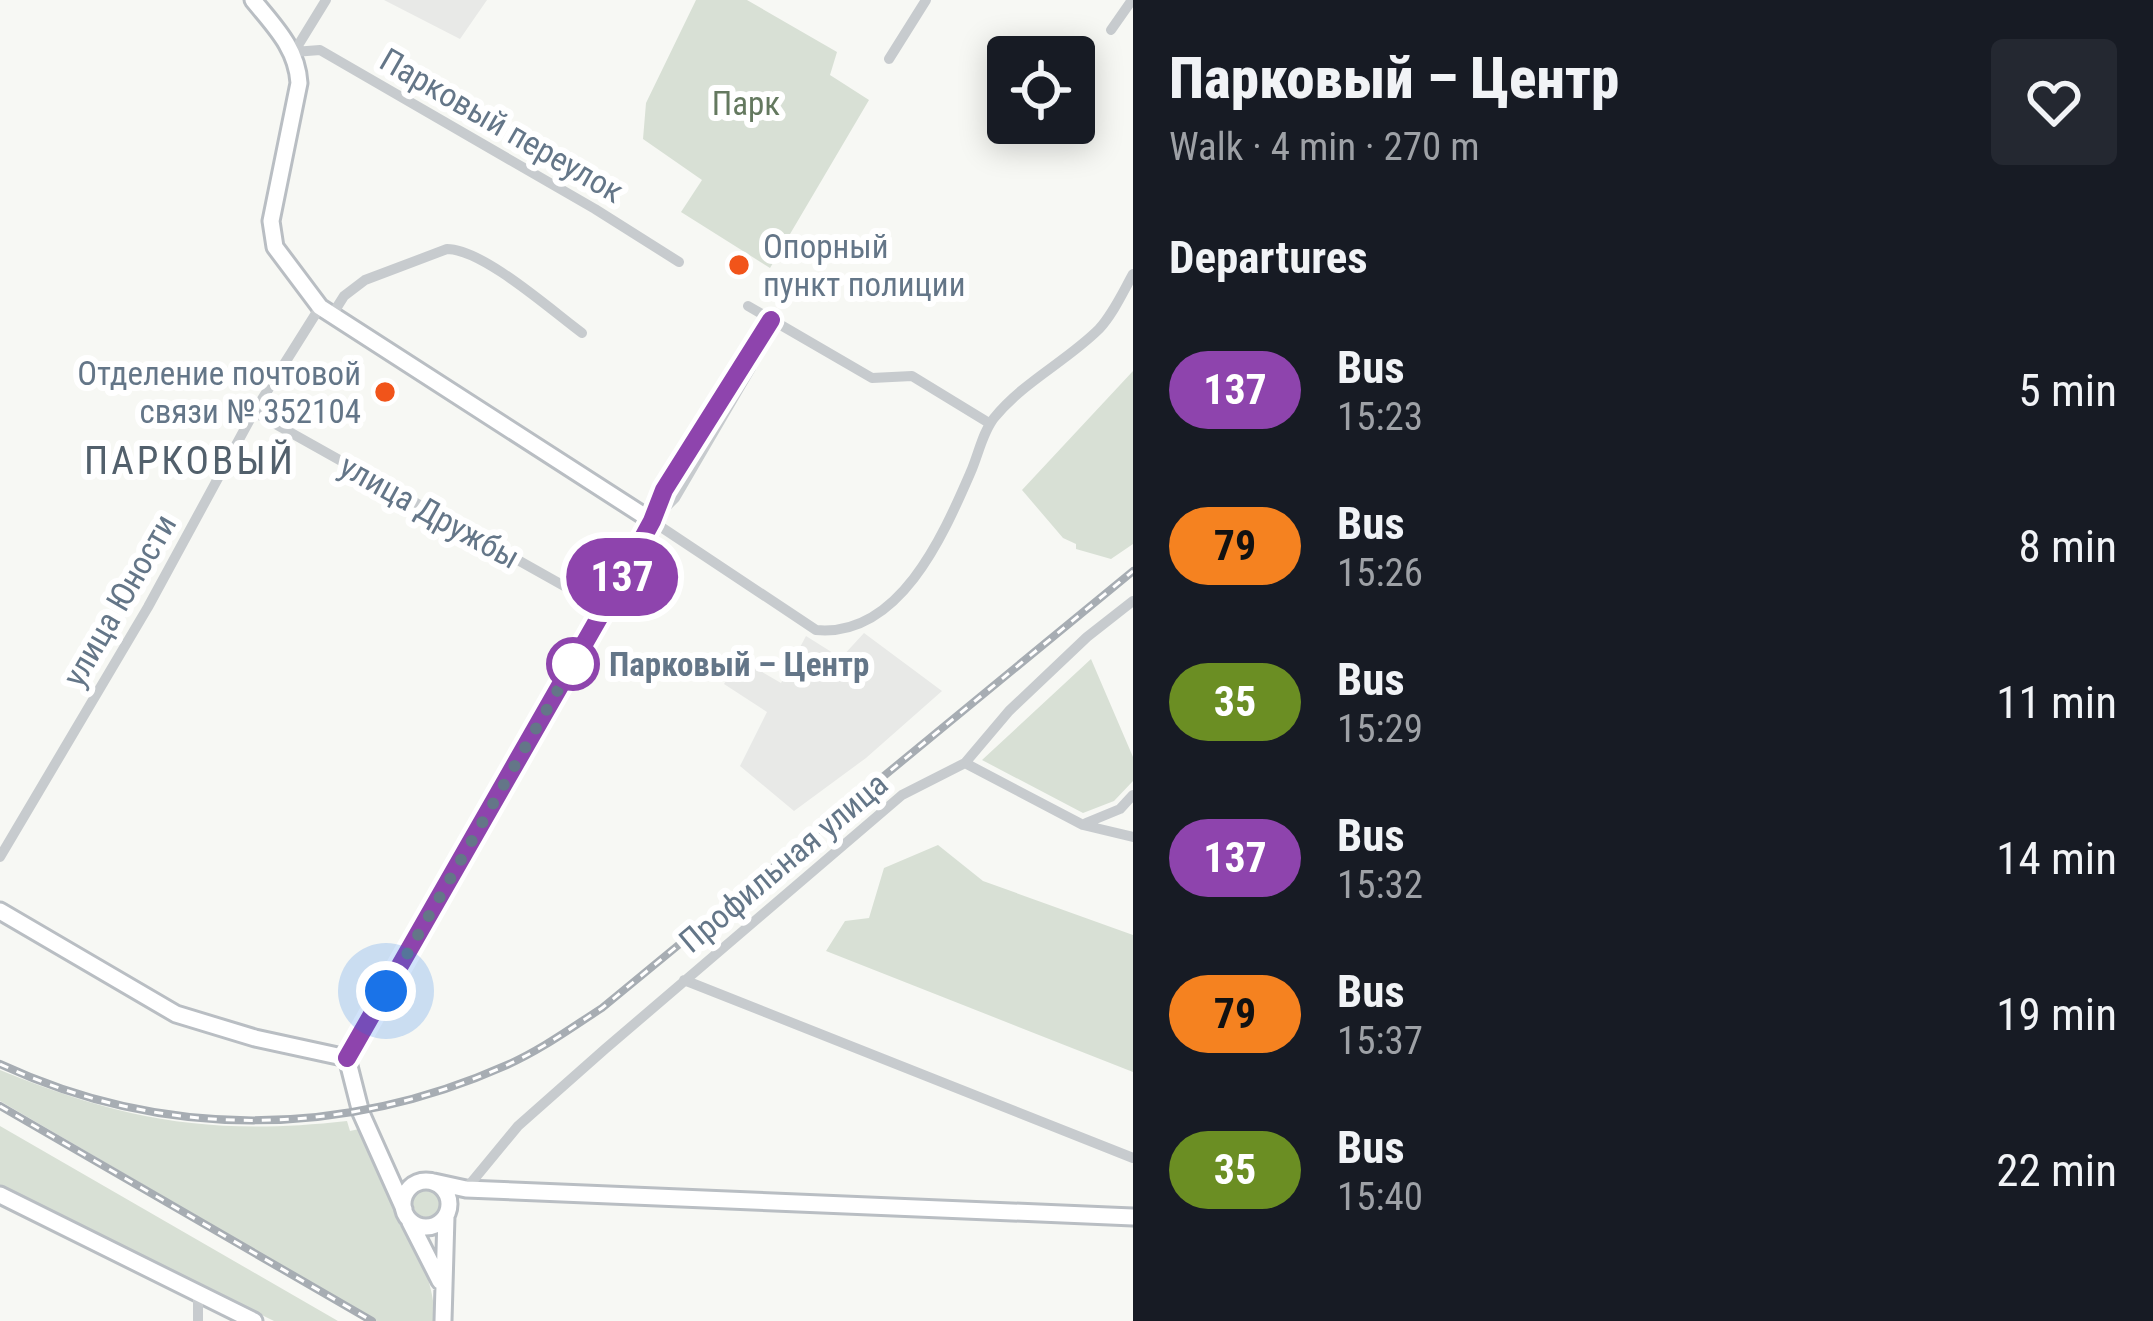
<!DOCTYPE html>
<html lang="en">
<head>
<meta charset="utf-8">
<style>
  body { margin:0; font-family:"Roboto Condensed",sans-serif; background:#242831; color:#f1f3f6; height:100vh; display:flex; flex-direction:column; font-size:45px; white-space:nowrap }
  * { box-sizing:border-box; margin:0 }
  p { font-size:39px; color:#9ea1a6 }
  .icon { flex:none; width:66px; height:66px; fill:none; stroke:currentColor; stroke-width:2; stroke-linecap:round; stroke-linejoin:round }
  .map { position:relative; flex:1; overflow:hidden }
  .details { display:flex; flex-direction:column; background:#171b24; width:1020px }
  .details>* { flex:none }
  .badge { padding:0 24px; border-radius:39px; font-size:42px; line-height:78px }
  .fabs { position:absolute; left:987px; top:36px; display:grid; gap:24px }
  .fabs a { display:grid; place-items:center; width:108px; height:108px; border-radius:12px; background:#171b24; box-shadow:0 6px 30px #0003; font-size:60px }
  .you { position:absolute; width:60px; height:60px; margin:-30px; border:9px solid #fff; border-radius:50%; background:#1a73e8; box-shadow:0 0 0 18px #1a73e833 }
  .map>.badge { position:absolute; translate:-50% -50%; box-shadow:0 0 0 6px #fff }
  h2 { padding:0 36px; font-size:45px; line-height:108px }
  .round { display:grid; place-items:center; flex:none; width:126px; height:126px; border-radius:12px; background:#242831 }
  .overview { display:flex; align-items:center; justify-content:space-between; height:204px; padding:0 36px }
  h1 { font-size:57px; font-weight:800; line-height:90px }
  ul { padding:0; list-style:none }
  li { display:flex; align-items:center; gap:36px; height:156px; padding:0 36px }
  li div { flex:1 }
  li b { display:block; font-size:45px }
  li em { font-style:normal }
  li .badge { min-width:132px; font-weight:700; text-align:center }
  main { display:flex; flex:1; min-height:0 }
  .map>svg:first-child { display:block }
  .built { fill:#e8e9e7 }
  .green { fill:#d8e0d5 }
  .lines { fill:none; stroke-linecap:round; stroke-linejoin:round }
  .secondary-casing { stroke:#b9bec3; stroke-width:21 }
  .street { stroke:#c7cbce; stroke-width:10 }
  .secondary { stroke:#fff; stroke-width:15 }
  .rail-casing { stroke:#a7adb3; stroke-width:8 }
  .rail { stroke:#fff; stroke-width:3; stroke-dasharray:9; stroke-linecap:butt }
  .line-casing { stroke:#fff; stroke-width:27 }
  .line { stroke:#8e44ad; stroke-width:18 }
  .walk { stroke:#647688; stroke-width:12; stroke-dasharray:0 21.6 }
  .poi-dot { fill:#f1541a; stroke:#fff; stroke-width:4.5 }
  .stop-dot { fill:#fff; stroke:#8e44ad; stroke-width:6 }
  .labels { text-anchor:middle; stroke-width:12; stroke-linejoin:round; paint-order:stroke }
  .park-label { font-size:33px; fill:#64795f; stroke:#fff }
  .street-label { font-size:33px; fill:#647688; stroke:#fff }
  .poi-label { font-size:33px; fill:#647688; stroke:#fff; text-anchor:start }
  .stop-label { font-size:33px; font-weight:bold; fill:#647688; stroke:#fff; text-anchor:start }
  .quarter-label { font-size:39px; letter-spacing:3px; fill:#52606c; stroke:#fff }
</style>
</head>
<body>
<main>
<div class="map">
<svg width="1133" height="1321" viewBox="0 0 1133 1321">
  <rect width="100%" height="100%" fill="#f7f8f4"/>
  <path class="built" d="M384 0H487L460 39Z
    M864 633 942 691 866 758 794 811 740 766 767 712 724 684 740 659 781 683 806 636 841 658Z"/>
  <path class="green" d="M696 0H747L837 52 830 75 869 100 770 268 681 212 702 180 643 139 646 103Z
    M1133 371V544L1111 559 1076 549V544L1063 538 1022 490Z
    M1091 659 1133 757V781L1114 801 1083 813 982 760Z
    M938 845 983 881 1133 935V1072L826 951 845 921 869 918 884 868Z
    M0 1070C124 1121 213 1136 347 1121L350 1131 359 1129C382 1193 433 1252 435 1321H377L0 1101Z
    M0 1126 338 1321H274L0 1188Z
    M413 1203a14 14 0 1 1 28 0a14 14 0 1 1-28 0Z"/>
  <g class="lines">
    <g class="secondary-casing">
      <path id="secondary" d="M253 0C274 26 297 48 299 83L271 221 275 247 320 307 652 521 347 1058
        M0 911 176 1014 255 1038 347 1058
        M347 1058 361 1113 404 1209
        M403 1204a23 23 0 1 1 46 0a23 23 0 1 1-46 0Z
        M434 1182 466 1189 1133 1217
        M0 1195 254 1321
        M410 1222 440 1281
        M443 1321 446 1216"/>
    </g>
    <path class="street" d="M1111 30 1132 0
      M294 52 320 50 595 209 679 262
      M294 52 326 0
      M889 59 926 0
      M748 306 872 378 912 376 989 423
      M332 315 344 296 365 280 447 249C483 249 552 311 582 333
      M254 412 605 609
      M656 513 664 490 742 362 750 359
      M652 521 816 630C901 638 945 531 972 469 979 452 983 432 994 418 1023 382 1067 361 1099 329 1113 314 1123 292 1133 274
      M652 521 675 498 751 368 750 359 771 320
      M965 763 1083 825 1133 837
      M1086 823 1120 809 1133 795
      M0 857 148 607 254 412 320 307
      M684 980 1133 1158
      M466 1189 518 1126 605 1049 902 795 965 763 1009 711 1087 637 1133 601
      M198 1321V1293"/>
    <use href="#secondary" class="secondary"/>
    <g class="rail-casing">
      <path id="rail" d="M0 1064C164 1140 343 1138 507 1065 541 1050 571 1028 602 1008L1133 571
        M0 1106 372 1321"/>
    </g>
    <use href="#rail" class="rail"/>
  </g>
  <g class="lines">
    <g class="line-casing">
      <path id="line" d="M347 1058 604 609 652 521 664 490 771 320"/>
    </g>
    <use href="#line" class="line"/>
    <path class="walk" d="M386 991 579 653 573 664"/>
  </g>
  <g class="poi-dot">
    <circle cx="739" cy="265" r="12"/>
    <circle cx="385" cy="392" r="12"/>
  </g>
  <circle class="stop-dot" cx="573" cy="664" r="24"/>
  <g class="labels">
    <g class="park-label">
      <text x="746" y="115">Парк</text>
    </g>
    <g class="street-label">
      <text transform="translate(502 125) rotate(30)" y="12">Парковый переулок</text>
      <text transform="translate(430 511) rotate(29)" y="12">улица Дружбы</text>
      <text transform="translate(119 600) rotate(-60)" y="12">улица Юности</text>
      <text transform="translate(783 862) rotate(-40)" y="12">Профильная улица</text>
    </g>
    <g class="poi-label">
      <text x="763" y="258">Опорный<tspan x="763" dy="38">пункт полиции</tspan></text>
      <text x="361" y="385" text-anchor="end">Отделение почтовой<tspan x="361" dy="38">связи № 352104</tspan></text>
    </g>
    <g class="stop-label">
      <text x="609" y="676">Парковый – Центр</text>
    </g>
    <g class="quarter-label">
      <text x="190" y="474">ПАРКОВЫЙ</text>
    </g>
  </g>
</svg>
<div class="fabs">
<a><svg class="icon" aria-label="locate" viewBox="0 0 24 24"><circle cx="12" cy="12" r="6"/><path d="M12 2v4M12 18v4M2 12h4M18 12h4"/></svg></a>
</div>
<div class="you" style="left:386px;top:991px"></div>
<b class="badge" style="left:622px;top:577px;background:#8e44ad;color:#fff">137</b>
</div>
<section class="details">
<div class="overview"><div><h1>Парковый – Центр</h1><p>Walk · 4 min · 270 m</p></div><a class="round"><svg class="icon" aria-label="heart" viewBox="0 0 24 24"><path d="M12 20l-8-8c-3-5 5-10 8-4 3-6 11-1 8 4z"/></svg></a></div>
<h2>Departures</h2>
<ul>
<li><span class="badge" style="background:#8e44ad;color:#fff">137</span><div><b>Bus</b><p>15:23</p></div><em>5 min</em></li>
<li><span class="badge" style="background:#f58220;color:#111">79</span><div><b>Bus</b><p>15:26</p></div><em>8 min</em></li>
<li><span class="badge" style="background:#6b8e23;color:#fff">35</span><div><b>Bus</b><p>15:29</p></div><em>11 min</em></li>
<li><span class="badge" style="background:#8e44ad;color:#fff">137</span><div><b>Bus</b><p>15:32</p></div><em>14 min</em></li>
<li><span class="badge" style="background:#f58220;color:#111">79</span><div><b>Bus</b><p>15:37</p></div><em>19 min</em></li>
<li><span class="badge" style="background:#6b8e23;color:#fff">35</span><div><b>Bus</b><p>15:40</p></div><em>22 min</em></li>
</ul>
</section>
</main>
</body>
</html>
